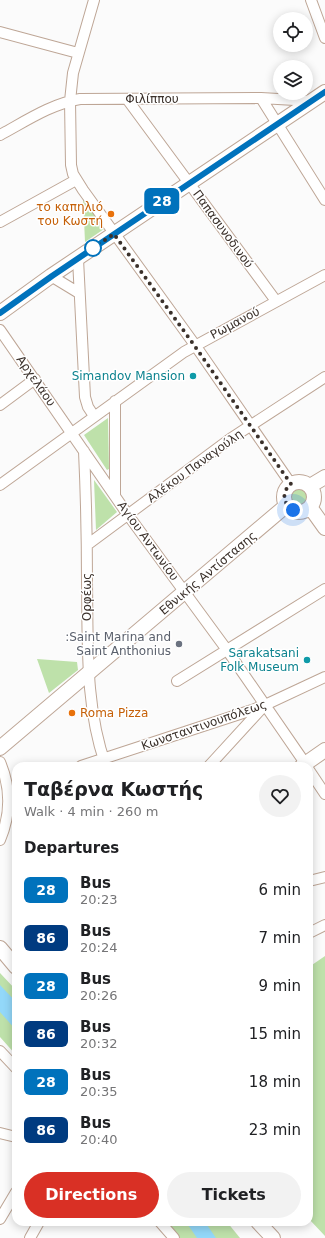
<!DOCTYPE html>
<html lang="en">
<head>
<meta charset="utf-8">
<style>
  body { margin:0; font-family:"DejaVu Sans",sans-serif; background:#f2f2f2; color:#202124; height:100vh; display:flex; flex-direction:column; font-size:15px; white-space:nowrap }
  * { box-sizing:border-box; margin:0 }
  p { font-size:13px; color:#757577 }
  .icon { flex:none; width:22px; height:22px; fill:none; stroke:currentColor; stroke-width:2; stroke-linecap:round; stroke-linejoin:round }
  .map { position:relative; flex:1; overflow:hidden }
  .sheet { position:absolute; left:12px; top:762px; width:301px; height:464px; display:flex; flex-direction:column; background:#fff; border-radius:12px; box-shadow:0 2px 10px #0003 }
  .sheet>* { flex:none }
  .badge { padding:0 8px; border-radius:6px; font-size:14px; line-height:26px }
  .tools { position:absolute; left:273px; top:12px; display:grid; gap:8px }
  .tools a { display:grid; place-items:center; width:40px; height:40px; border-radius:50%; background:#fff; box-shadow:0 2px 10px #0003; font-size:20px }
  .you { position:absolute; width:20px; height:20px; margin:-10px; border:3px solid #fff; border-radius:50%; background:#1a73e8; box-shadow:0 0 0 6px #1a73e833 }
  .map>.badge { position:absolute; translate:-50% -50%; box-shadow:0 0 0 2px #fff }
  h2 { padding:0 12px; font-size:15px; line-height:36px }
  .round { display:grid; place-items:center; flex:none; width:42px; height:42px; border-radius:21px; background:#f2f2f2 }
  .headline { display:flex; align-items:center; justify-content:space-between; height:68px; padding:0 12px }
  h1 { font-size:19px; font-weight:700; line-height:30px }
  .primary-button { display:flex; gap:8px; margin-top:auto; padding:8px 12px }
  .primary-button a { flex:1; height:46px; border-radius:24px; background:#d93025; color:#fff; font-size:16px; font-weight:700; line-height:46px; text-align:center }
  .primary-button a+a { background:#f2f2f2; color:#202124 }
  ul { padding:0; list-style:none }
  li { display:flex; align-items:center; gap:12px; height:48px; padding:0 12px }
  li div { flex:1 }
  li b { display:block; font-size:15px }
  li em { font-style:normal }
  li .badge { min-width:44px; font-weight:700; text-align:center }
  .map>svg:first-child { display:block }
  .green { fill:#bee1aa }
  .water { fill:#93d8f9 }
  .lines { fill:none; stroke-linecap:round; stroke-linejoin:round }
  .street-casing { stroke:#bea696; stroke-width:12 }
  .secondary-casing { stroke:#bea696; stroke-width:16 }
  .street { stroke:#fff; stroke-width:10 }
  .secondary { stroke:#fff; stroke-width:14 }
  .line-casing { stroke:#fff; stroke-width:9 }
  .line { stroke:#0072bc; stroke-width:6 }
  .walk { stroke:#3b312b; stroke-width:4; stroke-dasharray:0 7.2 }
  .food-dot { fill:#e8710a; stroke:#fff; stroke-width:1.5 }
  .stop-dot { fill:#fff; stroke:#0072bc; stroke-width:2 }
  .culture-dot { fill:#0f9aa8; stroke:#fff; stroke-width:1.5 }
  .worship-dot { fill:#6b7280; stroke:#fff; stroke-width:1.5 }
  .labels { text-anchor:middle; stroke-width:3; stroke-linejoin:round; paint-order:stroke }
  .street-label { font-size:12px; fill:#3b312b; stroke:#fff }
  .food-label { font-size:12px; fill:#c56008; stroke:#fff; text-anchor:end }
  .culture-label { font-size:12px; fill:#0d838f; stroke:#fff; text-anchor:end }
  .worship-label { font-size:12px; fill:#5b616d; stroke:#fff; text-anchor:end }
</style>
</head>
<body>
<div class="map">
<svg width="325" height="1238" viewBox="0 0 325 1238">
  <rect width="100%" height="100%" fill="#fbfbfb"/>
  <path class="green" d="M83 198 104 229 85 242Z
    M108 418 109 469 107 470 84 435Z
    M94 480 117 512 96 530Z
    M288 497a11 11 0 1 1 22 0a11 11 0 1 1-22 0Z
    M37 659 77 662 78 670 49 693Z
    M325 956V1236L309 1219V1171L311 1163 309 1160V967Z
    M0 973 16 990V1055L0 1037Z
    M165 1222H227L240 1238H178Z"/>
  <path class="water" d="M0 985 16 1002V1030L0 1012Z
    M186 1222H205L216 1238H197Z"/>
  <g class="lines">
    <g class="street-casing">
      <path id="street" d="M94 0 73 73 70 101 71 165 73 174 83 190 195 345 291 484
        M311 0 325 38
        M0 32 78 53
        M261 98 325 200
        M127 99 276 301
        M0 135C26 121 51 104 80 99L261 98 312 101
        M0 222 76 180
        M78 259 85 397 88 407 94 416
        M51 276 79 293
        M0 330 128 515 227 650 307 766
        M0 405 35 379
        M84 451C86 495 87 538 87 582 88 643 85 708 106 766
        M0 485 184 352 325 275
        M115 496V401
        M87 545 230 439 325 377
        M177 681 325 589
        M0 762C11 788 11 814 0 840
        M81 766 252 710 265 705 325 677
        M209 766 263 707
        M309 770 325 794
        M309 881 325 877
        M309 933 325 925
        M0 1051 16 1068
        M0 1133 16 1137
        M0 1219 16 1192
        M160 1222 174 1238
        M30 1238 39 1222"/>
    </g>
    <g class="secondary-casing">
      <path id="secondary" d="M0 313 51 276 325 92
        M284 497a15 15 0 1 1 30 0a15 15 0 1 1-30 0Z
        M310 486 325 477
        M310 507 325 528
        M0 748 287 505
        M302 766 325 750
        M0 948 16 967
        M258 1222 273 1238"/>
    </g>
    <use href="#street" class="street"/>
    <use href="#secondary" class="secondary"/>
  </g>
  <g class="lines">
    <g class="line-casing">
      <path id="line" d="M0 313 52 276 325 92"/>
    </g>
    <use href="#line" class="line"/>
    <path class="walk" d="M93 248 90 250 114 234 194 345 291 484C281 492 283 504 293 510"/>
  </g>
  <g class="food-dot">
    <circle cx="111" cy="214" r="4"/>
    <circle cx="72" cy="713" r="4"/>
  </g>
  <circle class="stop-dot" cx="93" cy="248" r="8"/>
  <g class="culture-dot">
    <circle cx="193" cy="376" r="4"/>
    <circle cx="307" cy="660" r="4"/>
  </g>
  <circle class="worship-dot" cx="179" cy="644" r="4"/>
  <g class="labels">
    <g class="street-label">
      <text x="152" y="103">Φιλίππου</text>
      <text transform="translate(223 229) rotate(54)" y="4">Παπασυνοδινού</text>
      <text transform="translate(235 323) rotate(-28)" y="4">Ρωμανού</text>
      <text transform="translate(36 381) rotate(55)" y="4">Αρχελάου</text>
      <text transform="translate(195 466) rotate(-36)" y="4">Αλέκου Παναγούλη</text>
      <text transform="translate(148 541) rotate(54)" y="4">Αγίου Αντωνίου</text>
      <text transform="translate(208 573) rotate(-40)" y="4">Εθνικής Αντίστασης</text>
      <text transform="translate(87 597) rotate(-90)" y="4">Ορφέως</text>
      <text transform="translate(204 725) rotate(-19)" y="4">Κωνσταντινουπόλεως</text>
    </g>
    <g class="food-label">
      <text x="103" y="211">το καπηλιό<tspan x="103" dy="14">του Κωστή</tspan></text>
      <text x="80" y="717" text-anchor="start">Roma Pizza</text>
    </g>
    <g class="culture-label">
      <text x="185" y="380">Simandov Mansion</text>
      <text x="299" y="657">Sarakatsani<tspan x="299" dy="14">Folk Museum</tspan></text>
    </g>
    <g class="worship-label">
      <text x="171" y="641">:Saint Marina and<tspan x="171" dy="14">Saint Anthonius</tspan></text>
    </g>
  </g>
</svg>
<div class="tools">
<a><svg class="icon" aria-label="locate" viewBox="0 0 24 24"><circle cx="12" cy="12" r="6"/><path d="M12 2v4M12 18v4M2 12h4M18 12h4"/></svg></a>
<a><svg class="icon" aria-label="layers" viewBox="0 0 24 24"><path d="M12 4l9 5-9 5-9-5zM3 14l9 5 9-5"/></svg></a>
</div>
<div class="you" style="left:293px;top:510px"></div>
<b class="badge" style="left:162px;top:201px;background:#0072bc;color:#fff">28</b>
<section class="sheet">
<div class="headline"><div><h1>Ταβέρνα Κωστής</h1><p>Walk · 4 min · 260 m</p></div><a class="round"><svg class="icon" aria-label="heart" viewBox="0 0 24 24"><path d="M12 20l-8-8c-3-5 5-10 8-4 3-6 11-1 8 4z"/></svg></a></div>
<h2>Departures</h2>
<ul>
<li><span class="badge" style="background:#0072bc;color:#fff">28</span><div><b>Bus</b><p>20:23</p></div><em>6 min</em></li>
<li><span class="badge" style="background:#003b80;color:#fff">86</span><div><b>Bus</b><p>20:24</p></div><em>7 min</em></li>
<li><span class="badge" style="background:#0072bc;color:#fff">28</span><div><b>Bus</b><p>20:26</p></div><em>9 min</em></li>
<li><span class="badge" style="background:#003b80;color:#fff">86</span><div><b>Bus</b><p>20:32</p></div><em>15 min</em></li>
<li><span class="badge" style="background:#0072bc;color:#fff">28</span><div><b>Bus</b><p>20:35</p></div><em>18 min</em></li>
<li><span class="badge" style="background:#003b80;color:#fff">86</span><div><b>Bus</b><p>20:40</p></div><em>23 min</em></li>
</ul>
<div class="primary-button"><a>Directions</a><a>Tickets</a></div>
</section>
</div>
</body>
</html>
